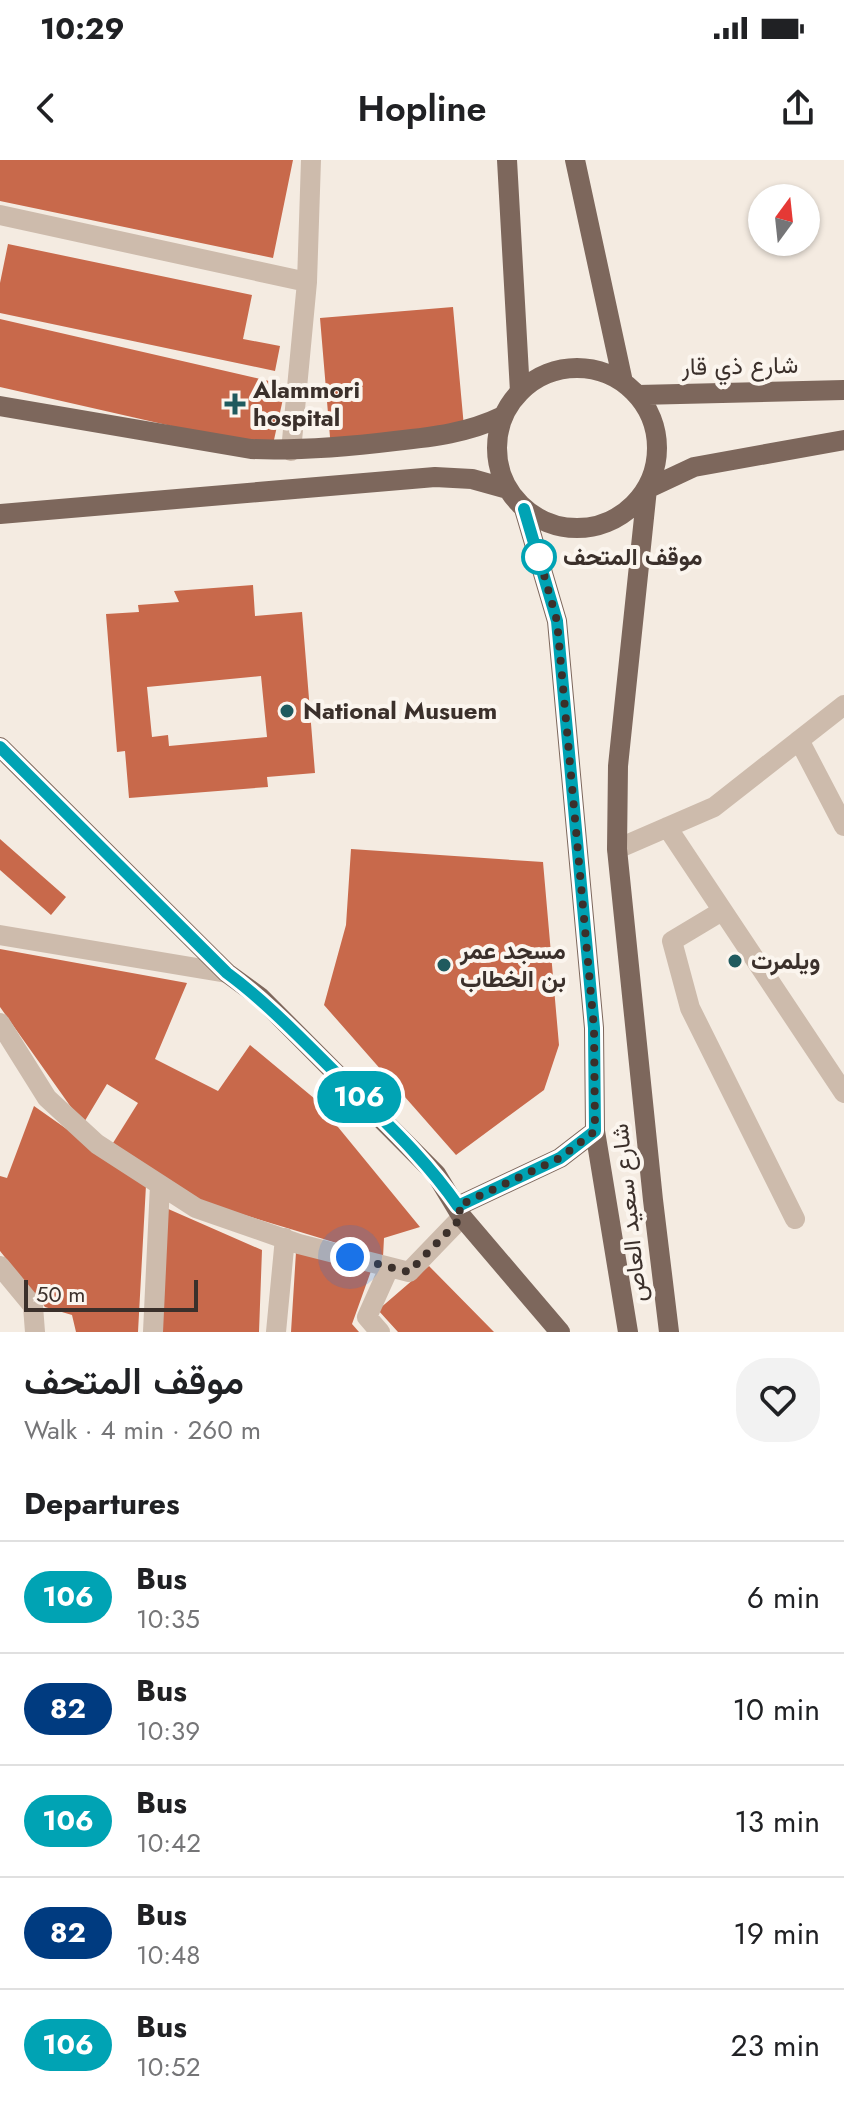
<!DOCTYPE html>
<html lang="en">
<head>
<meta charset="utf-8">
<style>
  body { margin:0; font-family:Jost,Vazirmatn,sans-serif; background:#f2f2f2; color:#202124; height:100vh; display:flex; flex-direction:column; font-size:30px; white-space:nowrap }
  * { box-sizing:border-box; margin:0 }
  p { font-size:26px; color:#757577 }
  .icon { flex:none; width:44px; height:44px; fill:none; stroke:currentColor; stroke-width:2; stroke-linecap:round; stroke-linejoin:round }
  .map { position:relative; height:1172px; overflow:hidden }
  .panel { display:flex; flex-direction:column; background:#fff; flex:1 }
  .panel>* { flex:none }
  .badge { padding:0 16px; border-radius:26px; font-size:28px; line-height:52px }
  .needle { width:52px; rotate:15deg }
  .fabs { position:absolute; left:748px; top:24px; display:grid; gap:16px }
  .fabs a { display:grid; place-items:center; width:72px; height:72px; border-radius:50%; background:#fff; box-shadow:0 2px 6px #0004; font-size:40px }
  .scale { position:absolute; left:24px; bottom:20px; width:174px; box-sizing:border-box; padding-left:8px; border:4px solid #3b302b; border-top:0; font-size:22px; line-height:28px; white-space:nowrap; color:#3b302b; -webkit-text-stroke:6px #fbf5ee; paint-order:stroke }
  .you { position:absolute; width:40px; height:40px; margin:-20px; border:6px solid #fff; border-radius:50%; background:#1a73e8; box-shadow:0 0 0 12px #1a73e833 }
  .map>.badge { position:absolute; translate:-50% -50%; box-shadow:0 0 0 4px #fff }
  h2 { padding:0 24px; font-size:30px; line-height:72px }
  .round { display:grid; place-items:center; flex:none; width:84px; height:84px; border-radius:32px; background:#f2f2f2 }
  .summary { display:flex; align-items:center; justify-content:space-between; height:136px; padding:0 24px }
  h1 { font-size:38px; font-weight:600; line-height:60px }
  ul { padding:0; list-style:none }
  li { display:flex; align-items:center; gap:24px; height:112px; padding:0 24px; border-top:2px solid #e0e0e0 }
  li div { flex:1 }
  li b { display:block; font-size:30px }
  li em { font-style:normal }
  li .badge { min-width:88px; font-weight:700; text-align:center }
  .status { display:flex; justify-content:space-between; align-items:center; height:56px; padding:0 40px; background:#fff; direction:ltr }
  .status svg { height:22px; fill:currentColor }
  header { display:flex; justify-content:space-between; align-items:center; height:104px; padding:0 24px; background:#fff; font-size:36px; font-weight:600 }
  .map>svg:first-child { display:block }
  .building { fill:#c8694b; fill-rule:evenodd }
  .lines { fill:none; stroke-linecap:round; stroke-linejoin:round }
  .minor { stroke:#cdbbac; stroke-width:20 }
  .major { stroke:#7d675c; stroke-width:20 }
  .line-casing { stroke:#fff; stroke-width:18 }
  .line { stroke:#00a3b4; stroke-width:12 }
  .walk { stroke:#3b302b; stroke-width:8; stroke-dasharray:0 14.4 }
  .poi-dot { fill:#1f5a5e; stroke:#fbf5ee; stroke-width:3 }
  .stop-dot { fill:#fff; stroke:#00a3b4; stroke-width:4 }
  .labels { text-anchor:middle; stroke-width:8; stroke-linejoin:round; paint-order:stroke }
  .street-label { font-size:24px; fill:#3b302b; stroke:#fbf5ee }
  .poi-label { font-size:24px; font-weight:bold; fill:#3b302b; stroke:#fbf5ee; text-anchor:start }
  .stop-label { font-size:24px; font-weight:bold; fill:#3b302b; stroke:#fbf5ee; text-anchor:start }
</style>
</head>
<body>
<div class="status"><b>10:29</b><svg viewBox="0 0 49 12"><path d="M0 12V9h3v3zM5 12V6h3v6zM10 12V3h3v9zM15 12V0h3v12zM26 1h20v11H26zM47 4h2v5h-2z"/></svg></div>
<header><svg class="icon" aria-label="back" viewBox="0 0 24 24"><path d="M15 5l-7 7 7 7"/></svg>Hopline<svg class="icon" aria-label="share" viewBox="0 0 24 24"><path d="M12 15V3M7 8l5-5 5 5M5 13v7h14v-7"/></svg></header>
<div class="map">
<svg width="844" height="1172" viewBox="0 0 844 1172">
  <rect width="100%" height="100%" fill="#f4ebe1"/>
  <path class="building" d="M0 0H293L273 98 0 41Z
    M8 84 252 135 243 179 280 186 275 211 0 153V123Z
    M453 147 465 278 331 289 320 158Z
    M0 159 286 225 272 289 0 227Z
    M253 425 255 456 302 452 315 613 267 617 268 627 129 638 125 591 117 592 106 454 139 452 138 445 179 442 174 431ZM261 516 267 577 169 586 168 575 152 577 147 527Z
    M0 679 66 737 51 755 0 710Z
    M351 689 543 702 559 885 544 930 456 995 324 845 346 765Z
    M0 789 187 823 155 899 218 931 250 885 315 939 420 1067 384 1078 383 1097 201 1042 113 983 138 943 107 924 83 964 0 847Z
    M34 946 146 1025 138 1172H76L72 1155 45 1147 0 1091V1016L7 1018Z
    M166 1048 262 1090 259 1172H159Z
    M296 1092 371 1111 352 1164 359 1172H291Z
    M429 1106 494 1172H398L378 1150Z"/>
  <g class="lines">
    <path class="minor" d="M0 55 307 122
      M291 291 307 122 311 0
      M799 580 844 666
      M667 667 844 933
      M617 689 714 647 844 545
      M722 751 672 781 690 848 795 1059
      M0 775 227 813
      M0 863 47 938 97 984 196 1048 299 1084 409 1112 462 1057
      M0 1106 33 1146 35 1172
      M153 1172 160 1025
      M276 1172 285 1078
      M380 1172 367 1157 389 1108"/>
    <path class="major" d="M507 0 520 232
      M575 0 623 222
      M497 288a80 80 0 1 1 160 0a80 80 0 1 1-160 0Z
      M638 235 844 230
      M0 246 251 289C300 291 346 287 395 281 433 277 468 273 503 256
      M524 349 557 461 594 868 595 971 628 1172
      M0 354 435 317 472 319 508 329
      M0 587 227 813 260 837 436 1014 462 1057 560 1172
      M458 1046 560 998 595 971
      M669 1172 653 1040 617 689 618 606 647 329 694 307 844 280"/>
  </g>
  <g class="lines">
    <g class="line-casing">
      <path id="line" d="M0 587 227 813C269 844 304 882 341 918 382 959 425 998 458 1046L560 998 595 971 594 868 557 461 524 349"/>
    </g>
    <use href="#line" class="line"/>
    <path class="walk" d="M350 1097 409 1112 462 1057 458 1046 560 998 595 971 594 868 557 461 539 397"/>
  </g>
  <g class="poi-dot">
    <path d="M231 232h8v8h8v8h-8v8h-8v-8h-8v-8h8z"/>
    <circle cx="287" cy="551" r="8"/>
    <circle cx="735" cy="801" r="8"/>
    <circle cx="444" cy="805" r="8"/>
  </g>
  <circle class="stop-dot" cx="539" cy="397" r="16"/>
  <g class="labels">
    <g class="street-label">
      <text transform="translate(740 206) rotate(-1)" y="8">شارع ذي قار</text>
      <text transform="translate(629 1053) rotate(-96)" y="8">شارع سعيد العاص</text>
    </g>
    <g class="poi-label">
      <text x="253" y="238">Alammori<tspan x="253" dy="28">hospital</tspan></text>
      <text x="303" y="559">National Musuem</text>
      <text x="460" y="799">مسجد عمر<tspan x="460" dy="28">بن الخطاب</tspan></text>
      <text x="751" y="809">ويلمرت</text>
    </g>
    <g class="stop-label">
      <text x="563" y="405">موقف المتحف</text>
    </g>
  </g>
</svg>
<div class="fabs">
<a><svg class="needle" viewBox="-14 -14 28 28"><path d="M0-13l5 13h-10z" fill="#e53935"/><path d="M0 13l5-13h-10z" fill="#757577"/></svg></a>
</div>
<div class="scale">50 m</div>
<div class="you" style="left:350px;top:1097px"></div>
<b class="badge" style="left:359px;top:937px;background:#00a3b4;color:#fff">106</b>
</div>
<section class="panel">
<div class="summary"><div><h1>موقف المتحف</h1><p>Walk · 4 min · 260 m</p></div><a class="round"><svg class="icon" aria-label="heart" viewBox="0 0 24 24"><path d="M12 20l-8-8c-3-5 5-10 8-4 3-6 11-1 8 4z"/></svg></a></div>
<h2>Departures</h2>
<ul>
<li><span class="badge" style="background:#00a3b4;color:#fff">106</span><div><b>Bus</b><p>10:35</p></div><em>6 min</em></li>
<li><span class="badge" style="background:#003b80;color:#fff">82</span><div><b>Bus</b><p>10:39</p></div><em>10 min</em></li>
<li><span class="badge" style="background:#00a3b4;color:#fff">106</span><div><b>Bus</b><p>10:42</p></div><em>13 min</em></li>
<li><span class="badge" style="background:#003b80;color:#fff">82</span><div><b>Bus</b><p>10:48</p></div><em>19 min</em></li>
<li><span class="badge" style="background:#00a3b4;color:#fff">106</span><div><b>Bus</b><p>10:52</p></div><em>23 min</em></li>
</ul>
</section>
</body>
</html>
